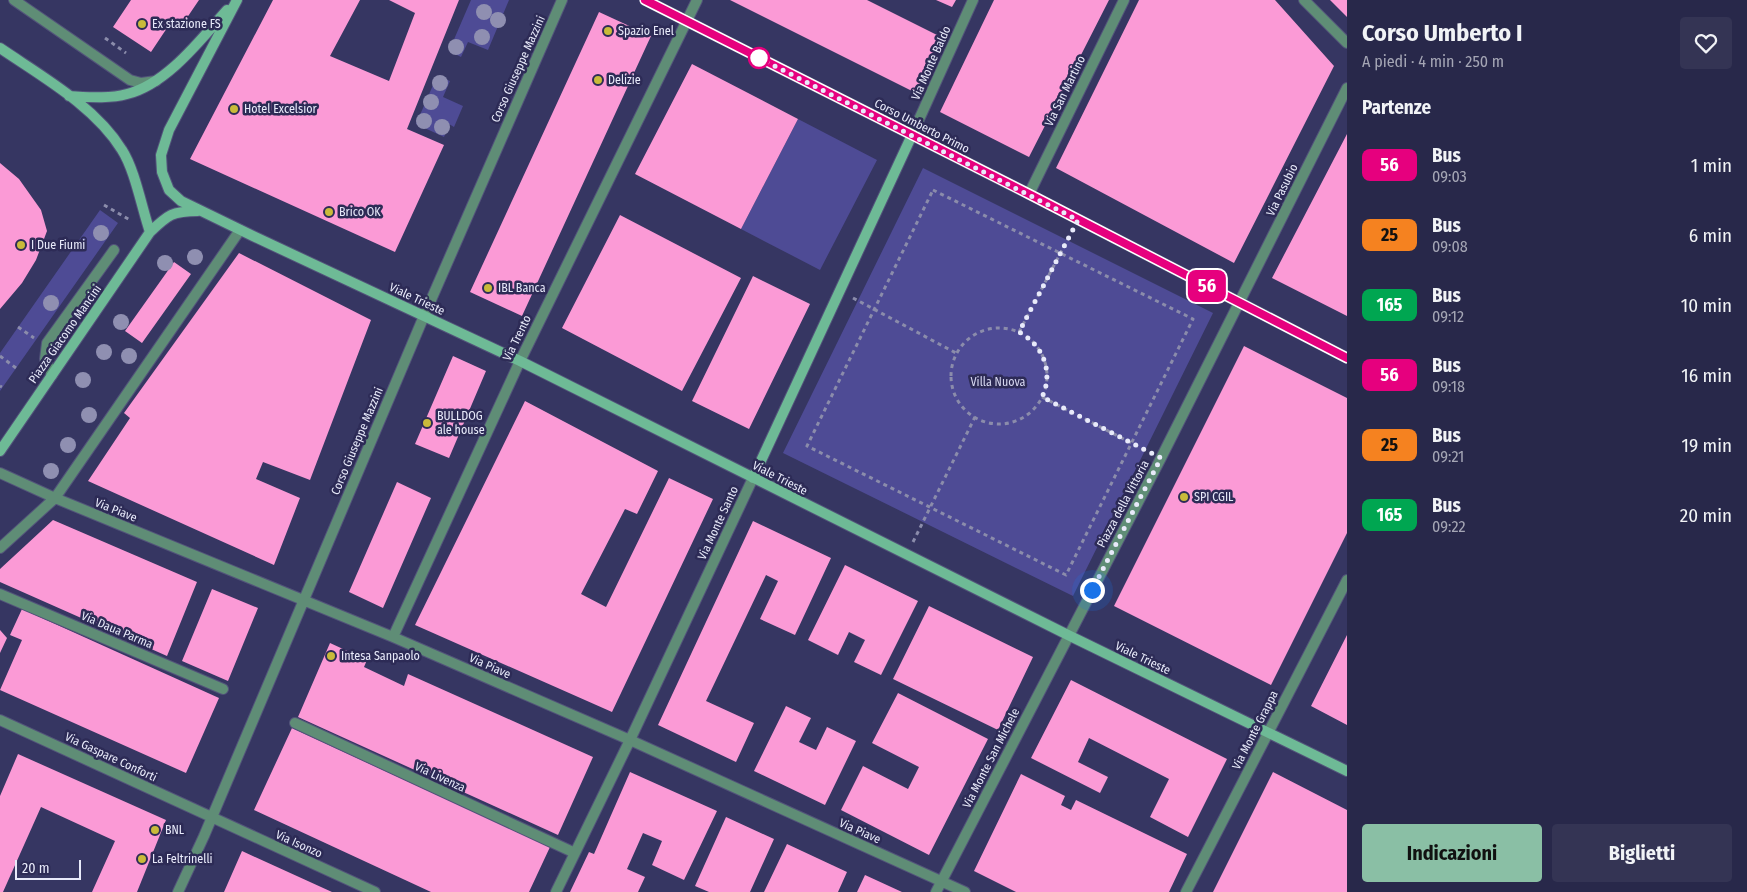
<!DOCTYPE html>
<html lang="it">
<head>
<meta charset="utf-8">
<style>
  body { margin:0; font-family:"Fira Sans Condensed",sans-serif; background:#343454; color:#f1f3f6; height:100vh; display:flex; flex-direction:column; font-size:19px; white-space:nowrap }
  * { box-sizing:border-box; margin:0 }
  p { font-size:16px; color:#a5a6b5 }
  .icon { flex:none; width:28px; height:28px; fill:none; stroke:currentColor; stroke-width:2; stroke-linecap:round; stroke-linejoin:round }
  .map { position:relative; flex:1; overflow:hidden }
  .panel { display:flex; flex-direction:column; background:#28284a; width:400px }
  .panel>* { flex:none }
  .badge { padding:0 10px; border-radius:8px; font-size:18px; line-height:32px }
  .scale { position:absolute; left:15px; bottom:12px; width:66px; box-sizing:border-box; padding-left:5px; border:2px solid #e8eafa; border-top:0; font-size:14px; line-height:18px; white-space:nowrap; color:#e8eafa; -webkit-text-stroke:4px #2d2b56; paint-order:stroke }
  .you { position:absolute; width:25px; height:25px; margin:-12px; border:4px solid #fff; border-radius:50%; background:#1a73e8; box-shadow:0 0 0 8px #1a73e833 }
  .map>.badge { position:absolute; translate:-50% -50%; box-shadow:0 0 0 2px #fff }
  h2 { padding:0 15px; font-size:19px; line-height:45px }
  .round { display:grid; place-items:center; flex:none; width:52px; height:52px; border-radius:5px; background:#343454 }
  .headline { display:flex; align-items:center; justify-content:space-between; height:85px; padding:0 15px }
  h1 { font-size:24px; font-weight:700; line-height:38px }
  .cta { display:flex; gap:10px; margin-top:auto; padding:10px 15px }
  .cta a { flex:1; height:58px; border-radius:5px; background:#8abfa5; color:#111; font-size:20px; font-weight:700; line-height:58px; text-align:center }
  .cta a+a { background:#343454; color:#f1f3f6 }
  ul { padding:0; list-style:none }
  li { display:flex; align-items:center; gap:15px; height:70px; padding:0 15px }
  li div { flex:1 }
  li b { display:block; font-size:19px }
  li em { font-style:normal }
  li .badge { min-width:55px; font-weight:700; text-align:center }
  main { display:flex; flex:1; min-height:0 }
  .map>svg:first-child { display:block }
  .green { fill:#4e4b95 }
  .building { fill:#fb9ad6 }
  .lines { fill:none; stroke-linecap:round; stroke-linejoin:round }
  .lane-casing { stroke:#52537a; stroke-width:12 }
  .street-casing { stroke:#52537a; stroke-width:12 }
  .secondary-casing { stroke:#52537a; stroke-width:12 }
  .path { stroke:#8b8cab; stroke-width:3; stroke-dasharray:4 4; stroke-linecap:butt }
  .lane { stroke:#5f8d76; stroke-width:10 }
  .street { stroke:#5f8d76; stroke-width:10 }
  .secondary { stroke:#6eba96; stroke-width:10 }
  .tree { fill:#8f8fb1 }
  .line-casing { stroke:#fff; stroke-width:11 }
  .line { stroke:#e6007e; stroke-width:8 }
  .walk { stroke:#e8eafa; stroke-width:5; stroke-dasharray:0 9 }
  .poi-dot { fill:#c9ba3a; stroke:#2d2b56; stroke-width:2 }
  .stop-dot { fill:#fff; stroke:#e6007e; stroke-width:2.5 }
  .labels { text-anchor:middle; stroke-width:5; stroke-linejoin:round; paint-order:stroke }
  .poi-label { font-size:12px; fill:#e8eafa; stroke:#2d2b56; text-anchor:start }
  .street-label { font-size:12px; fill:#e8eafa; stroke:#2d2b56 }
  .park-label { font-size:12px; fill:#d7d8f1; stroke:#2d2b56 }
</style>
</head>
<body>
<main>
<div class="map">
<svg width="1347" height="892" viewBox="0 0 1347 892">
  <rect width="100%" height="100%" fill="#363662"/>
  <path class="green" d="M471 0H509L488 50 468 42 461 57 449 51Z
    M437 76 450 81 443 97 463 106 454 127 449 124 444 137 416 124Z
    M798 119 877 160 820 270 741 229Z
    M923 168 1213 313 1073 596 783 453Z
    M100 210 118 223 0 391V353Z"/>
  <path class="building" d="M131 0H199L180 28 171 22 151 52 113 27Z
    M273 0H360L330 56 389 81 415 13 389 0H459L407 129 444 145 395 252 190 159Z
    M730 0H867L943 38 916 93Z
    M936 0H956L952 7Z
    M994 0H1109L1029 157 940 112Z
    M1139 0H1275L1334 66 1234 263 1056 168Z
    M1330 0H1347V17Z
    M599 12 651 36 522 316 470 292Z
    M692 64 798 119 741 229 635 174Z
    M1347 134V316L1272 278Z
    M0 163 19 179 41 210 47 231 36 260 22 283 0 309Z
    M620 215 741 278 682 391 562 328Z
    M239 253 371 320 310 480 263 462 256 479 300 498 274 565 88 481 130 418 124 413Z
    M174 262 191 274 142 343 125 331Z
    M753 276 810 304 749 429 692 401Z
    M1244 346 1347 398V533L1271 685 1114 606Z
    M453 356 486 371 449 458 415 444Z
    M525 401 658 471 637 514 625 509 581 594 606 607 669 478 713 499 612 712 415 625Z
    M397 482 431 498 383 608 349 592Z
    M53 520 197 582 167 656 0 582V569Z
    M753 521 831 558 795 635 760 619 778 581 766 575 706 701 754 723 736 762 658 725Z
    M845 565 918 601 881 675 854 662 865 640 849 632 838 655 808 640Z
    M212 589 258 608 228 681 182 661Z
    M929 606 1033 657 998 730 893 679Z
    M22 609 219 698 186 773 0 690 22 640 10 635Z
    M0 630 7 638 0 653Z
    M1347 635V725L1311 706Z
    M330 643 367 660 364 667 404 686 408 674 593 757 558 835 298 717Z
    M1071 680 1227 759 1188 837 1150 817 1169 779 1089 738 1078 762 1108 777 1100 793 1031 758Z
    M898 693 988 739 929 855 841 810 863 766 908 789 919 767 872 743Z
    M786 706 811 718 799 742 816 750 827 727 856 741 825 805 754 771Z
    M292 728 550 847 529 892H431L254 810Z
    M18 754 166 820 137 892H92L115 841 41 807 3 892H0V796Z
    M630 772 717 811 684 880 652 865 662 841 643 833 627 869 645 877 638 892H570L589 852 594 854Z
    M1273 772 1347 810V892H1213Z
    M1021 774 1065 796 1061 805 1071 810 1076 800 1187 854 1169 892H1016L974 871Z
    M726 817 774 839 750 892H709L695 886Z
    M787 844 847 872 838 892H764Z
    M242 851 332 892H224Z
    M865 875 902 892H857Z"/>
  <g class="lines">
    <g class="lane-casing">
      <path id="lane" d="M14 0 130 80 141 83 156 81
        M52 375 45 359 47 343 114 250"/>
    </g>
    <g class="street-casing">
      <path id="street" d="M1304 0 1347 43
        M912 135 973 0
        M1029 194 1124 0
        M0 473 55 498 393 637 630 740 965 892
        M0 548 55 498 240 230
        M0 594 223 689
        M393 637 520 361 697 0
        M0 720 375 892
        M295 723 575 853
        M178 892 204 836 424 316 562 0
        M556 892 630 740 753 478
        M936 892 1161 458 1347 88
        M1186 892 1347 580"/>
    </g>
    <g class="secondary-casing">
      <path id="secondary" d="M237 0 169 130 161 155 162 172 169 190 181 201 253 236 520 361 1068 635 1347 771
        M645 0 1029 194 1347 358
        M0 48C41 76 95 106 122 150 135 170 142 209 150 232
        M69 96C88 97 109 99 127 94 167 84 201 39 227 10
        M0 451 150 232C168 215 172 211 198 211
        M753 478 912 135"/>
    </g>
    <path class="path" d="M105 38 126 53
      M933 190 1193 319 1066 575 807 446Z
      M104 205 130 220
      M853 298 956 353
      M18 327 34 338
      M951 376a48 48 0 1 1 96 0a48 48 0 1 1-96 0Z
      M1019 332 1071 233
      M0 356 16 368
      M0 386 2 387
      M1042 397 1147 451
      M913 542 975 417"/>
    <use href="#lane" class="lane"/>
    <use href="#street" class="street"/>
    <use href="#secondary" class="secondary"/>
  </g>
  <g class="tree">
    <circle cx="484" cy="12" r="8"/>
    <circle cx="498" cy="20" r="8"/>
    <circle cx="482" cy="37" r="8"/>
    <circle cx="456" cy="47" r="8"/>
    <circle cx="440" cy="83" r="8"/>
    <circle cx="431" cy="102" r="8"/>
    <circle cx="424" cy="121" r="8"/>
    <circle cx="442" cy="127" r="8"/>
    <circle cx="101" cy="233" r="8"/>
    <circle cx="195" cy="257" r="8"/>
    <circle cx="165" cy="263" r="8"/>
    <circle cx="51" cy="303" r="8"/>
    <circle cx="121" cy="322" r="8"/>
    <circle cx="104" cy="352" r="8"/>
    <circle cx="129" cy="356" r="8"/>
    <circle cx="83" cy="380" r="8"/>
    <circle cx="89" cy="415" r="8"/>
    <circle cx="68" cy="445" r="8"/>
    <circle cx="51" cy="471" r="8"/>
  </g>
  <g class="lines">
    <g class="line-casing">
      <path id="line" d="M645 0 1029 194 1347 358"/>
    </g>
    <use href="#line" class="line"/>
    <path class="walk" d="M759 58 1078 220 1019 332C1043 345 1054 372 1042 397L1161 458 1092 590"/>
  </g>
  <g class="poi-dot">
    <circle cx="142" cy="24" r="5"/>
    <circle cx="608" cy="31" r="5"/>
    <circle cx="598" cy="80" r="5"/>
    <circle cx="234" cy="109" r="5"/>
    <circle cx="329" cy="212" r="5"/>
    <circle cx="21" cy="245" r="5"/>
    <circle cx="488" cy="288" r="5"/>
    <circle cx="427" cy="423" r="5"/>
    <circle cx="1184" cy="497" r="5"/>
    <circle cx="331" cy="656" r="5"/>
    <circle cx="155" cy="830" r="5"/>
    <circle cx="142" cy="859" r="5"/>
  </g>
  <circle class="stop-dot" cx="759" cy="58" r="10"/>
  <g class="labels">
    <g class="poi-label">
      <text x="152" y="28">Ex stazione FS</text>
      <text x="618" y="35">Spazio Enel</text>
      <text x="608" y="84">Delizie</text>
      <text x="244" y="113">Hotel Excelsior</text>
      <text x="339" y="216">Brico OK</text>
      <text x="31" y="249">I Due Fiumi</text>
      <text x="498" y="292">IBL Banca</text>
      <text x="437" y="420">BULLDOG<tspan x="437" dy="14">ale house</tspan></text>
      <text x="1194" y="501">SPI CGIL</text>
      <text x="341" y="660">Intesa Sanpaolo</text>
      <text x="165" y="834">BNL</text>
      <text x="152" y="863">La Feltrinelli</text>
    </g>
    <g class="street-label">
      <text transform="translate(931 63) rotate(-66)" y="4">Via Monte Baldo</text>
      <text transform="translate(518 69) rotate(-66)" y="4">Corso Giuseppe Mazzini</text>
      <text transform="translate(1065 91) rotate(-64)" y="4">Via San Martino</text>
      <text transform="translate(922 126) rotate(27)" y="4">Corso Umberto Primo</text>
      <text transform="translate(1282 190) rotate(-64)" y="4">Via Pasubio</text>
      <text transform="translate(417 299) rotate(25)" y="4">Viale Trieste</text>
      <text transform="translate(65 334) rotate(-55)" y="4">Piazza Giacomo Mancini</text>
      <text transform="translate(517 338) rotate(-64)" y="4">Via Trento</text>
      <text transform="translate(357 441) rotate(-67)" y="4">Corso Giuseppe Mazzini</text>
      <text transform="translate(780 478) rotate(27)" y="4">Viale Trieste</text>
      <text transform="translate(1123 504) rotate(-62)" y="4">Piazza della Vittoria</text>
      <text transform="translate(116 510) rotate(22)" y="4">Via Piave</text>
      <text transform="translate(718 523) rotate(-65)" y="4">Via Monte Santo</text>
      <text transform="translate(117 630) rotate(23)" y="4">Via Daua Parma</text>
      <text transform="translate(1143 658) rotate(26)" y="4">Viale Trieste</text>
      <text transform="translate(490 666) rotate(24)" y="4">Via Piave</text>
      <text transform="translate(1255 730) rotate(-63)" y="4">Via Monte Grappa</text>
      <text transform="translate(111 757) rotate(25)" y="4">Via Gaspare Conforti</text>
      <text transform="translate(991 758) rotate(-63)" y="4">Via Monte San Michele</text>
      <text transform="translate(440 777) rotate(25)" y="4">Via Livenza</text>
      <text transform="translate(860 831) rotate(24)" y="4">Via Piave</text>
      <text transform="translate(299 844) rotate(24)" y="4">Via Isonzo</text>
    </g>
    <g class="park-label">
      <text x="998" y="386">Villa Nuova</text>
    </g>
  </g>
</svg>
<div class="scale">20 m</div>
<div class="you" style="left:1092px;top:590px"></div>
<b class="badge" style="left:1207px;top:286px;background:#e6007e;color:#fff">56</b>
</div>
<section class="panel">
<div class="headline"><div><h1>Corso Umberto I</h1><p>A piedi · 4 min · 250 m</p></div><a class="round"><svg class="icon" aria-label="heart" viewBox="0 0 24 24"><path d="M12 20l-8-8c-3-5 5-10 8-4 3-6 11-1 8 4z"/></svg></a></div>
<h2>Partenze</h2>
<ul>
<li><span class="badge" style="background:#e6007e;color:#fff">56</span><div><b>Bus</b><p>09:03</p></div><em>1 min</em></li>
<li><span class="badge" style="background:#f58220;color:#111">25</span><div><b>Bus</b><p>09:08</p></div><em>6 min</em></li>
<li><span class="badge" style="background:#00a651;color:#fff">165</span><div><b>Bus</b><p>09:12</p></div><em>10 min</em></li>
<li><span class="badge" style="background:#e6007e;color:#fff">56</span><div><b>Bus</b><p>09:18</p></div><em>16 min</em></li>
<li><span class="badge" style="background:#f58220;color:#111">25</span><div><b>Bus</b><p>09:21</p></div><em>19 min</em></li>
<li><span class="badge" style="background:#00a651;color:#fff">165</span><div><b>Bus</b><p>09:22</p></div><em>20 min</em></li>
</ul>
<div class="cta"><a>Indicazioni</a><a>Biglietti</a></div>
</section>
</main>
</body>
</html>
